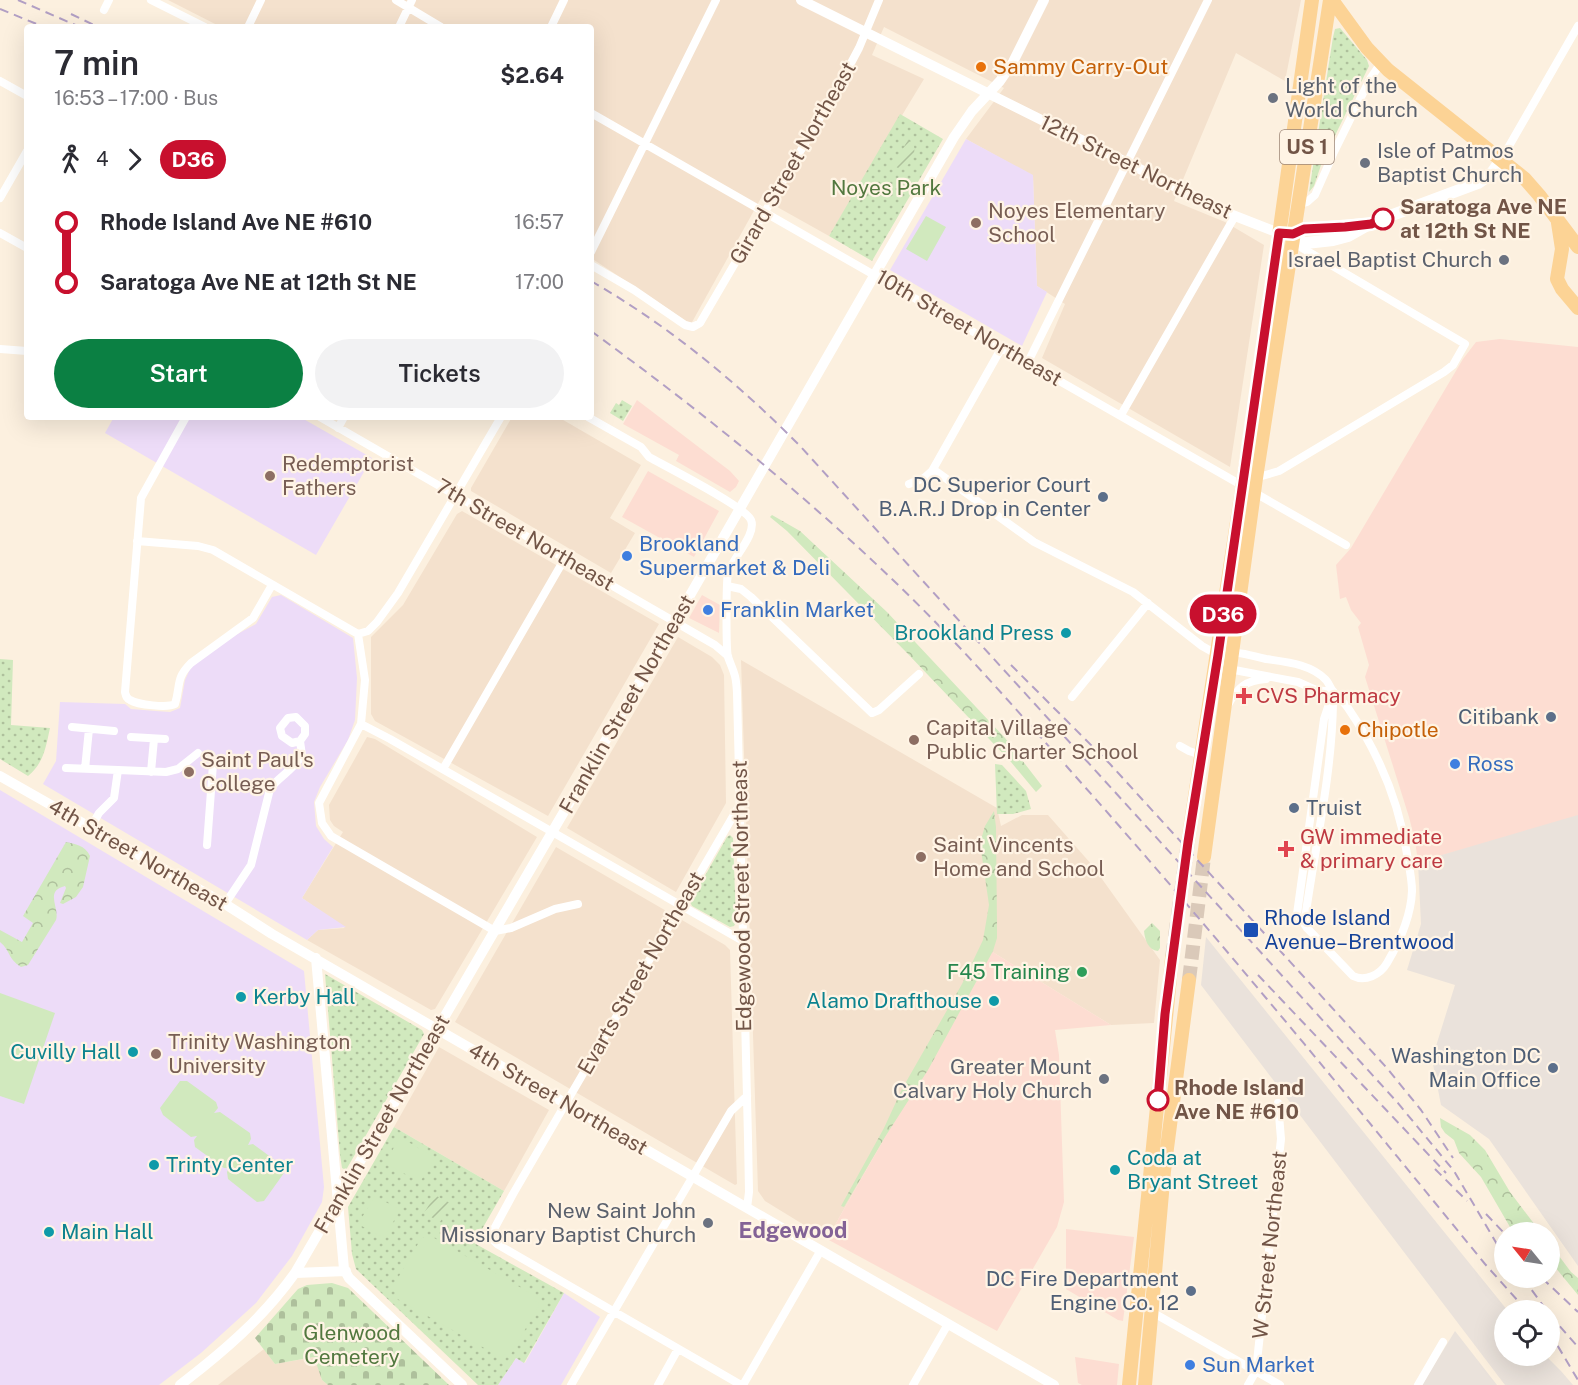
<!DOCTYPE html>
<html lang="en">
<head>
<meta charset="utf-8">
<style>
  body { margin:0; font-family:"Public Sans",sans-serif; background:#f2f2f3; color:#2b2b33; height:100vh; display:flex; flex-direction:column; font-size:22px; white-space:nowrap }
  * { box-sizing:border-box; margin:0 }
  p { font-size:20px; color:#7c7c81 }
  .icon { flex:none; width:33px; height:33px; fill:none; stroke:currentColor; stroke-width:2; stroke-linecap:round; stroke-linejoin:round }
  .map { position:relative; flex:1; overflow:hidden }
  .details { position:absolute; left:24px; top:24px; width:570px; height:396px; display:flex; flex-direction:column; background:#fff; border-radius:6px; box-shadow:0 6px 24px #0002 }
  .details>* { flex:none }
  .badge { padding:0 12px; border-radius:20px; font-size:21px; line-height:39px }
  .needle { width:39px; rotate:300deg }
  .tools { position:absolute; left:1494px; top:1222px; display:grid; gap:12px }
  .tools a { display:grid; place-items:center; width:66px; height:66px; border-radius:50%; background:#fff; box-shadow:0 6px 24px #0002; font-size:30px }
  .map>.badge { position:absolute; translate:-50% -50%; box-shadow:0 0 0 3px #fff }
  .legs { display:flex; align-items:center; gap:9px; height:66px; padding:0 30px; font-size:20px }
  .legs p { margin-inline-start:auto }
  .head { display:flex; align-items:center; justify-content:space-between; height:102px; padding:0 30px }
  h1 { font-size:33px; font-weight:600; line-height:45px }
  .action { display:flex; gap:12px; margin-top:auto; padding:12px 30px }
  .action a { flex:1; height:69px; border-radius:36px; background:#0b8043; color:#fff; font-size:24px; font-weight:600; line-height:69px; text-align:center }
  .action a+a { background:#f2f2f3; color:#2b2b33 }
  ul { padding:0 30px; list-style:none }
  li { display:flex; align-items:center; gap:21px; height:60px; font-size:22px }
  li i { display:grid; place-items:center; width:9px; height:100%; margin:0 8px; background:currentColor }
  li i::after { content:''; width:15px; height:15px; margin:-8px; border:4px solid; border-radius:50%; background:#fff }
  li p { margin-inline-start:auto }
  li:first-child i { background:linear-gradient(#0000 50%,currentColor 0) }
  li:last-child i { background:linear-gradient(currentColor 50%,#0000 0) }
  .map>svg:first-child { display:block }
  .residential { fill:#f4e1cd }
  .commercial { fill:#fdddd2 }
  .industrial { fill:#eae2db }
  .education { fill:#eddcf8 }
  .grass { fill:url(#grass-dots) }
  .forest { fill:url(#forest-crowns) }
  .cemetery { fill:url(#cemetery-stones) }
  .garden { fill:url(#garden-furrows) }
  .pitch { fill:#d1e9be }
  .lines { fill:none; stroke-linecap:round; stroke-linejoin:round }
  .primary-tunnel { stroke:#dac9b9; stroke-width:14; stroke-dasharray:14 7; stroke-linecap:butt }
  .minor { stroke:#fff; stroke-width:8 }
  .tertiary { stroke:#fff; stroke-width:10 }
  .secondary { stroke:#fff; stroke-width:12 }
  .primary { stroke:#fcd395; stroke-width:14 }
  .rail { stroke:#b29fc4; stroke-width:2; stroke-dasharray:9 6; stroke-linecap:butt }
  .line-1-casing { stroke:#fff; stroke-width:14 }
  .line-1 { stroke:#c8102e; stroke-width:9 }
  .food-dot { fill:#e8710a; stroke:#fff4e5; stroke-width:2 }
  .worship-dot { fill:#6b7280; stroke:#fff4e5; stroke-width:2 }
  .stop-1-dot { fill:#fff; stroke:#c8102e; stroke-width:3 }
  .education-dot { fill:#8d6e63; stroke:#fff4e5; stroke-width:2 }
  .service-dot { fill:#5c6f8a; stroke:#fff4e5; stroke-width:2 }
  .shop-dot { fill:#3f7fe0; stroke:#fff4e5; stroke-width:2 }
  .culture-dot { fill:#0f9aa8; stroke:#fff4e5; stroke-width:2 }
  .health-dot { fill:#e0444e; stroke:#fff4e5; stroke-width:2 }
  .transit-dot { fill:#1a4fb4; stroke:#fff4e5; stroke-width:2 }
  .leisure-dot { fill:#2e9e5b; stroke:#fff4e5; stroke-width:2 }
  .labels { text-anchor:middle; stroke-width:4.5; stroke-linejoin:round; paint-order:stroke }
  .shield { fill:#fff4e5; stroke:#9c8576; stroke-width:1.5 }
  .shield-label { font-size:20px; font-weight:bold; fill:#725547 }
  .food-label { font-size:21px; fill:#c56008; stroke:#fff4e5; text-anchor:start }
  .worship-label { font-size:21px; fill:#5b616d; stroke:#fff4e5; text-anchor:end }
  .street-label { font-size:21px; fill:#725547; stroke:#fff4e5 }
  .park-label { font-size:21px; fill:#52783f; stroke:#fff4e5 }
  .stop-label { font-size:21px; font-weight:bold; fill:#725547; stroke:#fff4e5; text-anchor:start }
  .education-label { font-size:21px; fill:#785e54; stroke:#fff4e5; text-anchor:start }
  .service-label { font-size:21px; fill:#4e5e75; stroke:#fff4e5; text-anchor:end }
  .shop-label { font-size:21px; fill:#366cbe; stroke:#fff4e5; text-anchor:start }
  .culture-label { font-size:21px; fill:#0d838f; stroke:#fff4e5; text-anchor:start }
  .health-label { font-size:21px; fill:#be3a42; stroke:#fff4e5; text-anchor:start }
  .transit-label { font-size:21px; fill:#164399; stroke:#fff4e5; text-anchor:start }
  .leisure-label { font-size:21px; fill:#27864d; stroke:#fff4e5; text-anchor:end }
  .neighbourhood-label { font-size:22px; font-weight:bold; fill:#836296; stroke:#fff4e5 }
</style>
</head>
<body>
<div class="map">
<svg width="1578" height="1385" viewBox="0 0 1578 1385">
  <defs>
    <pattern id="grass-dots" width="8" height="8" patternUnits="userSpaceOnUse" patternTransform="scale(1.5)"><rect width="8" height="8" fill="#d1e9be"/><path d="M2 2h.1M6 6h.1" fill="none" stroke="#aec09c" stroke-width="1.8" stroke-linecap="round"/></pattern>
    <pattern id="forest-crowns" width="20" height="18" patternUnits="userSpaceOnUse" patternTransform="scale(1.5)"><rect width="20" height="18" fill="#d1e9be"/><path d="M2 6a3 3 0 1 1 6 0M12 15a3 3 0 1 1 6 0" fill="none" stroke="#aec09c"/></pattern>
    <pattern id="cemetery-stones" width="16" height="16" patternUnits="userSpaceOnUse" patternTransform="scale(1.5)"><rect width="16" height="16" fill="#d1e9be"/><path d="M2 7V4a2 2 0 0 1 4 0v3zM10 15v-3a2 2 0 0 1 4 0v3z" fill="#aec09c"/></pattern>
    <pattern id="garden-furrows" width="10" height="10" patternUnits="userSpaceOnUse" patternTransform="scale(1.5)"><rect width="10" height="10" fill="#d1e9be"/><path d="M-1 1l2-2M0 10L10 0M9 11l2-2" fill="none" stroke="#aec09c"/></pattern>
  </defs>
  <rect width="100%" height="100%" fill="#fcf0df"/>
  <path class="residential" d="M168 0H1301L1285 81 1236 53 1174 201 1225 222 1264 245 1230 467 1042 358 1065 304 1037 286 1033 176 966 139 1004 88 884 27 872 55 924 79 829 236 761 198 691 324 591 258V27H221Z
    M512 417H558L641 465 610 518 635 533 611 573 471 491V488Z
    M462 511 659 624 548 816 375 721 371 714V637L403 605 457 514Z
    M678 637 712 657 720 665 724 675 726 803 676 892 567 828Z
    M741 660 997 808 1001 826 1022 815H1048L1092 865 1160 960 1154 1023 1111 1025 991 951 827 1239 765 1201 758 1191Z
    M367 737 375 739 537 837 435 1009 431 1010 307 940 318 930 345 928 302 898 343 832 334 826 330 820 329 805Z
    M556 847 725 945 730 950 737 1184 735 1185 455 1022Z
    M439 1047 549 1110 504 1191 394 1127Z
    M264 1349 275 1364 315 1357 322 1380 328 1385H218Z"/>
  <path class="commercial" d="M1500 339 1578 347V817L1418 862 1415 841 1409 817 1365 677 1369 665 1358 627 1361 623 1351 610 1346 597 1340 599 1336 565 1351 548 1463 359 1476 342Z
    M637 400 730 471 739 481 736 487 730 492 676 461 679 455 623 424Z
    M648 471 719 511 694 557 622 517Z
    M702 595 720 605 719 633 689 618Z
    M991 951 1111 1025 1055 1030 1059 1055 1064 1202 1057 1227 997 1331 827 1239Z
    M1066 1229 1134 1237 1123 1321 1118 1320 1066 1289Z
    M1075 1357 1119 1364 1117 1385H1082L1078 1383Z"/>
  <path class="industrial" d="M1578 815V1266L1489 1139 1441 1105 1432 1059 1455 985 1407 970 1421 924 1418 862Z
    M1206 937 1508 1311H1504V1356H1546L1561 1371 1573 1385H1505L1201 985Z
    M1455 1331 1497 1385H1422Z"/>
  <path class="education" d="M966 139 1033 175 1037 286 1047 292 1022 346 890 270Z
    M114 417H300L372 458 316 555 105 433Z
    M281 595 353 638 357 678 355 720 348 740 320 787 314 802 316 826 324 839 333 847 302 898 346 927 318 930 307 940 43 784 56 761 60 702 125 704 131 709 156 711 170 712 180 708 185 680 191 667 230 638 256 624 272 597Z
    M0 790 304 971 324 1187 322 1202 292 1256 256 1303 201 1353 159 1385H0Z
    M564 1293 600 1317 561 1385H498L516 1358 525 1363Z"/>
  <path class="grass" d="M1340 28 1367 60 1369 66 1322 162 1314 186 1309 192 1333 37 1335 29Z
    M900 114 943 139 872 261 829 236Z
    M622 400 632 406 623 421 610 413 616 403 619 405Z
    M0 659 13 660 11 725 50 728C46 746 44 763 28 776L0 759Z
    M995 764 1002 765 1026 791 1031 809 1013 814H997Z
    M730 835 733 838 736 922 734 926 730 927 692 906 690 902 727 837Z
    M325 974 422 1030 424 1034 346 1170 342 1168 340 1155Z
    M394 1127 504 1191 474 1243 564 1293 524 1363 516 1358 498 1385H478L356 1269 352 1254 348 1207Z"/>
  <path class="forest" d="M772 515 800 531 887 612 1005 738 1042 786 1036 792 1011 762 908 654 787 531 770 517Z
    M994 811 996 827 997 926V938L993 951 928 1070 885 1137 844 1207 841 1206 884 1128 902 1089 962 984 983 940 989 905 980 843 985 826Z
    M66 842C75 844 85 845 90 856L83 887 76 897 63 904 60 903 66 888 65 886C44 891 60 908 56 920L28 965 21 967C7 958 11 951 0 942V930L22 942 33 923 23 916Z
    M1152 923 1160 931V948L1158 951C1148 950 1145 940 1144 931Z
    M1440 1118 1470 1135 1485 1150 1510 1192 1541 1233H1519L1510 1227 1481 1177 1459 1153 1454 1140 1445 1133 1441 1127Z
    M1550 1244 1571 1272 1578 1278V1295L1550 1261Z"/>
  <path class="cemetery" d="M332 1283 348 1288 449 1385H328L322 1380 314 1357 275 1364 255 1338 298 1289 307 1285Z"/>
  <path class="garden" d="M908 140 914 146C916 157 910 168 898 168L893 165Z
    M435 1195 451 1204 440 1222 424 1213Z"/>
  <path class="pitch" d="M926 216 946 227 927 261 906 249Z
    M0 993 55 1013 24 1104 0 1096Z
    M180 1081H187L216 1102 218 1108 214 1113 220 1112 250 1133 251 1139 248 1145 253 1144 283 1166 284 1173 264 1201 257 1202 228 1179 227 1172 229 1168H224L195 1147 194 1140 197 1136 191 1137 163 1115 160 1108Z
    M400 1137 435 1158 420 1182 385 1163Z
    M375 1196 400 1210 384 1238 358 1224Z
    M429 1235 537 1297 535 1301 540 1304 509 1357 504 1354 502 1358 394 1297 396 1292 392 1288 422 1237 427 1239Z"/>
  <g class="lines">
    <path class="primary-tunnel" d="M1172 958 1188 842
      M1189 980 1204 857"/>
    <path class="minor" d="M151 0 205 27
      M396 0 441 27
      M104 10 109 0
      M248 27 261 0
      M399 27 412 0
      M551 27 564 0
      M0 81 27 96
      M591 113 1346 545
      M1501 160 1578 26
      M0 198 27 151
      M1298 204 1307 202 1315 195 1334 152 1370 79 1381 63
      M0 233 27 248
      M591 252 716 0
      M591 265 634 290 685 325 693 327 700 323 842 80 859 48 879 0
      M0 349 27 351
      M1028 362 1208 0
      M1121 415 1235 216
      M186 417 141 498 125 692C126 696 126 698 130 700 138 705 168 708 175 704 181 685 175 679 191 663L253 618 272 585
      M320 417 715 645 728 656
      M588 417 641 447 649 457C665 466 746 507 751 520 757 535 731 559 728 574 726 583 726 650 728 657 734 673 736 674 737 693L748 1138 749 1192 747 1208
      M338 428 344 417
      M932 471 937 472 1034 542 1133 592 1202 646 1218 655 1229 669 1298 682 1316 690 1333 692
      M1255 478 1279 471 1444 372 1453 365 1465 344 1292 242
      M909 484 924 478 932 471 1002 347
      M137 541 198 546 213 550 358 634 368 631 377 622 398 593 501 417
      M727 586 741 589 751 597 872 713 879 710 919 674
      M358 634 365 680 361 724 390 739 743 941
      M1218 655C1237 650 1247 655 1266 659 1286 662 1311 664 1326 680 1329 683 1330 688 1333 691 1337 697 1344 702 1348 708 1378 752 1399 802 1407 854 1409 866 1412 879 1412 891 1411 917 1400 941 1387 963 1380 975 1365 982 1353 976L1307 928 1297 914 1324 719 1333 692
      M1072 697 1148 603
      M1228 705C1237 688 1246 680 1266 679
      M361 724 319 803 322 823 331 836 495 931 511 928 555 909 578 904
      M72 727 114 731
      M131 737 165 739
      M1180 746 1189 751 1201 755
      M66 768 118 770
      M85 769 89 729
      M443 769 565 558
      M151 772 154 739
      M739 806 513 1194 493 1231 491 1238 497 1244 741 1385
      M91 827 99 813 114 798 118 770 166 772 178 769 198 753
      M207 845 213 764
      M225 904 251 865 270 789C279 776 294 770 302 755L300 741 305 734V726L296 717 288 718 280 728 282 736 292 743 300 741
      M1307 928 1306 912C1316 843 1332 772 1333 703
      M1136 1303 1280 1385
      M571 1385 731 1111 747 1096
      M658 1385 678 1349
      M743 1385 821 1250
      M913 1385 948 1324
      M1248 1385 1256 1371 1281 1139 1278 1103
      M1418 1385 1443 1342"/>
    <path class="tertiary" d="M801 0 1230 214 1279 233
      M0 776 225 904 272 934 1054 1385
      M316 958 344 1269 349 1278 462 1385
      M295 1273 346 1271
      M180 1385C223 1352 263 1318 295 1273L670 630 954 137 972 111 1000 81 1013 62 1044 0"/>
    <path class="secondary" d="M1287 234H1293L1304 229 1364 224
      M1293 234 1302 242 1306 243 1333 240 1348 236 1371 223 1478 183 1492 173 1501 160"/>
    <path class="primary" d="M1332 0 1367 48 1388 70 1525 179 1539 195 1578 247
      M1558 223 1562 249 1557 279 1562 289 1578 308
      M1188 842 1259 378 1312 0
      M1204 857 1256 478 1330 0
      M1129 1385 1172 958
      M1145 1385 1164 1171 1189 980"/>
    <path class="rail" d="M18 0 80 27
      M0 9 44 27
      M71 14 98 27
      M591 281C669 326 738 383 801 447L1397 1102 1454 1171 1504 1256
      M591 331C697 408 798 489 893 580 963 647 1027 722 1092 795 1227 948 1356 1106 1485 1264L1527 1311
      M1011 665 1110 764 1386 1067 1421 1110 1453 1158
      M1258 975 1446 1173
      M1435 1169 1467 1201
      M1486 1214 1504 1233
      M1523 1278 1547 1311
      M1542 1278 1578 1312
      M1550 1315 1578 1347
      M1550 1333 1578 1380"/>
  </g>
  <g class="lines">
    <g class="line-1-casing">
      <path id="line-1" d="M1158 1100 1165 1014 1188 842 1218 655 1279 233 1293 234 1304 229 1345 227 1371 224 1383 219"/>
    </g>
    <use href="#line-1" class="line-1"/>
  </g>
  <g class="food-dot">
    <circle cx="981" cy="67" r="6"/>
    <circle cx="1345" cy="730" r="6"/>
  </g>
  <g class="worship-dot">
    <circle cx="1273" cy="98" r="6"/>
    <circle cx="1365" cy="163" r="6"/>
    <circle cx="1504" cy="260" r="6"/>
    <circle cx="1104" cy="1079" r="6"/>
    <circle cx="708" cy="1223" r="6"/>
  </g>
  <g class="stop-1-dot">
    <circle cx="1383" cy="219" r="10"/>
    <circle cx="1158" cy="1100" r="10"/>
  </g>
  <g class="education-dot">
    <circle cx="976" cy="223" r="6"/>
    <circle cx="270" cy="476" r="6"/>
    <circle cx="914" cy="740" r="6"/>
    <circle cx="189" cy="772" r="6"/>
    <circle cx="921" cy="857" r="6"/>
    <circle cx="156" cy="1054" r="6"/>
  </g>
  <g class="service-dot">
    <circle cx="1103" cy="497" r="6"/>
    <circle cx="1551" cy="717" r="6"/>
    <circle cx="1294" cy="808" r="6"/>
    <circle cx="1553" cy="1068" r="6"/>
    <circle cx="1191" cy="1291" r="6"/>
  </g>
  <g class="shop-dot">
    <circle cx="627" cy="556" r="6"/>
    <circle cx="708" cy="610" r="6"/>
    <circle cx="1455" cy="764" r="6"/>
    <circle cx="1190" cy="1365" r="6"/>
  </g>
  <g class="culture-dot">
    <circle cx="1066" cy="633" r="6"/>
    <circle cx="241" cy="997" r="6"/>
    <circle cx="994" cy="1001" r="6"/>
    <circle cx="133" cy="1052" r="6"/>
    <circle cx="154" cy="1165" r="6"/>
    <circle cx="1115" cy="1170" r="6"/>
    <circle cx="49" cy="1232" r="6"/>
  </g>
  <g class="health-dot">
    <path d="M1241 687h6v6h6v6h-6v6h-6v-6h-6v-6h6z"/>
    <path d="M1283 840h6v6h6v6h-6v6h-6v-6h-6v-6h6z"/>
  </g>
  <rect class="transit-dot" x="1243" y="922" width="16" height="16" rx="3"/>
  <circle class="leisure-dot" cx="1082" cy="972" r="6"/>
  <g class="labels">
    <rect class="shield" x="1280" y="130" width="54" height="34" rx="4.5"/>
    <g class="shield-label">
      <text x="1307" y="154">US 1</text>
    </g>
    <g class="food-label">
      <text x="993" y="74">Sammy Carry-Out</text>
      <text x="1357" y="737">Chipotle</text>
    </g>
    <g class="worship-label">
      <text x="1285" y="93" text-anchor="start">Light of the<tspan x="1285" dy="24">World Church</tspan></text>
      <text x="1377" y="158" text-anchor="start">Isle of Patmos<tspan x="1377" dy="24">Baptist Church</tspan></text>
      <text x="1492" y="267">Israel Baptist Church</text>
      <text x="1092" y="1074">Greater Mount<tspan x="1092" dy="24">Calvary Holy Church</tspan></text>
      <text x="696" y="1218">New Saint John<tspan x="696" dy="24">Missionary Baptist Church</tspan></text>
    </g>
    <g class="street-label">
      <text transform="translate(793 163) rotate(-60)" y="7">Girard Street Northeast</text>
      <text transform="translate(1136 167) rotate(26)" y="7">12th Street Northeast</text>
      <text transform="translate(969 328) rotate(30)" y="7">10th Street Northeast</text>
      <text transform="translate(525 535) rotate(30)" y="7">7th Street Northeast</text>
      <text transform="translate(627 704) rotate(-60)" y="7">Franklin Street Northeast</text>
      <text transform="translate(138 855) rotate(30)" y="7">4th Street Northeast</text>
      <text transform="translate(742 896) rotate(-91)" y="7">Edgewood Street Northeast</text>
      <text transform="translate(641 973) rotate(-60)" y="7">Evarts Street Northeast</text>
      <text transform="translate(558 1099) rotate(30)" y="7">4th Street Northeast</text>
      <text transform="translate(382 1124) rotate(-60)" y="7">Franklin Street Northeast</text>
      <text transform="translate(1270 1245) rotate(-84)" y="7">W Street Northeast</text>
    </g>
    <g class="park-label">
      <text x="886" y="195">Noyes Park</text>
      <text x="352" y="1340">Glenwood<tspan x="352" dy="24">Cemetery</tspan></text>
    </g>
    <g class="stop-label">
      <text x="1400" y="214">Saratoga Ave NE<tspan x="1400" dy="24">at 12th St NE</tspan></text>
      <text x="1174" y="1095">Rhode Island<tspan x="1174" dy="24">Ave NE #610</tspan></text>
    </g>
    <g class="education-label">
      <text x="988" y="218">Noyes Elementary<tspan x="988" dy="24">School</tspan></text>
      <text x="282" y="471">Redemptorist<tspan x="282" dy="24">Fathers</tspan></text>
      <text x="926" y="735">Capital Village<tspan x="926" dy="24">Public Charter School</tspan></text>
      <text x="201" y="767">Saint Paul's<tspan x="201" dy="24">College</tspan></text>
      <text x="933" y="852">Saint Vincents<tspan x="933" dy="24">Home and School</tspan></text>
      <text x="168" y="1049">Trinity Washington<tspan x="168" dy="24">University</tspan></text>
    </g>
    <g class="service-label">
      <text x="1091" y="492">DC Superior Court<tspan x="1091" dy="24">B.A.R.J Drop in Center</tspan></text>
      <text x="1539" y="724">Citibank</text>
      <text x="1306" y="815" text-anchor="start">Truist</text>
      <text x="1541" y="1063">Washington DC<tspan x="1541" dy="24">Main Office</tspan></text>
      <text x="1179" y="1286">DC Fire Department<tspan x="1179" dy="24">Engine Co. 12</tspan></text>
    </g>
    <g class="shop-label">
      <text x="639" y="551">Brookland<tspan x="639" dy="24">Supermarket &amp; Deli</tspan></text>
      <text x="720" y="617">Franklin Market</text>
      <text x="1467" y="771">Ross</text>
      <text x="1202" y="1372">Sun Market</text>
    </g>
    <g class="culture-label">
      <text x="1054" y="640" text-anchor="end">Brookland Press</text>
      <text x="253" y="1004">Kerby Hall</text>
      <text x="982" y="1008" text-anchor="end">Alamo Drafthouse</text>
      <text x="121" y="1059" text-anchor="end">Cuvilly Hall</text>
      <text x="1127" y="1165">Coda at<tspan x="1127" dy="24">Bryant Street</tspan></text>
      <text x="166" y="1172">Trinty Center</text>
      <text x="61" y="1239">Main Hall</text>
    </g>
    <g class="health-label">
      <text x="1256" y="703">CVS Pharmacy</text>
      <text x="1300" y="844">GW immediate<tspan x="1300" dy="24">&amp; primary care</tspan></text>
    </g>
    <g class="transit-label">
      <text x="1264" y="925">Rhode Island<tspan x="1264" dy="24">Avenue–Brentwood</tspan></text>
    </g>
    <g class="leisure-label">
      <text x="1070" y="979">F45 Training</text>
    </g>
    <g class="neighbourhood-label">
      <text x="793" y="1238">Edgewood</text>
    </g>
  </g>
</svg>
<div class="tools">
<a><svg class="needle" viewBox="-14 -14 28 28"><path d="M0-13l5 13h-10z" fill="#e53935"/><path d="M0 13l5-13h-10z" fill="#7c7c81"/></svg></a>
<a><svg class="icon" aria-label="locate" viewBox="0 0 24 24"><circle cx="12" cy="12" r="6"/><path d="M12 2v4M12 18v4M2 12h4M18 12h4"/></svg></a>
</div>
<b class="badge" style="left:1223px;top:614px;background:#c8102e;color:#fff">D36</b>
<section class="details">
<div class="head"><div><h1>7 min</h1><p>16:53 – 17:00 · Bus</p></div><b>$2.64</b></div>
<div class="legs"><svg class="icon" aria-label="walk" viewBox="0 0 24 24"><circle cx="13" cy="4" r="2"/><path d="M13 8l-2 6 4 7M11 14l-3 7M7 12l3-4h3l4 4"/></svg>4<svg class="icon" aria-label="forward" viewBox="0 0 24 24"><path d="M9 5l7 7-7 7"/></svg><b class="badge" style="background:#c8102e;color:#fff">D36</b></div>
<ul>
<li><i style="color:#c8102e"></i><b>Rhode Island Ave NE #610</b><p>16:57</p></li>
<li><i style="color:#c8102e"></i><b>Saratoga Ave NE at 12th St NE</b><p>17:00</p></li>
</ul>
<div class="action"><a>Start</a><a>Tickets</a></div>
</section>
</div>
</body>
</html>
